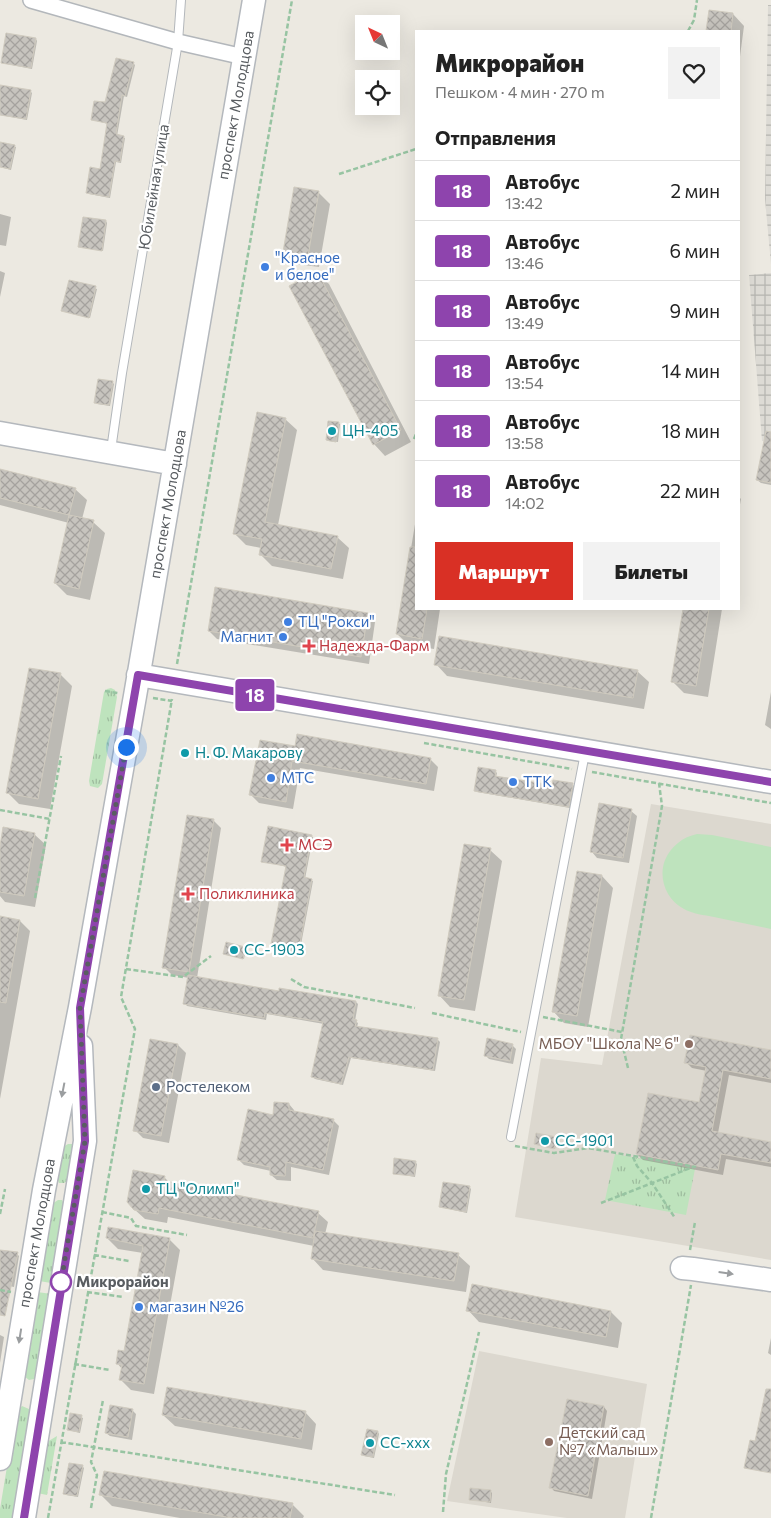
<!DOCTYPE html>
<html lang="ru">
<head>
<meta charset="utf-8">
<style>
  body { margin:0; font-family:Commissioner,sans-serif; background:#f2f2f2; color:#222; height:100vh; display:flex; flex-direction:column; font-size:19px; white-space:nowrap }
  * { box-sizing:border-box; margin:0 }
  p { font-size:16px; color:#767676 }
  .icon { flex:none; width:28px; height:28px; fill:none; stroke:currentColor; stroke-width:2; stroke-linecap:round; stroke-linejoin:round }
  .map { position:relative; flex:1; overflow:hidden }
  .sheet { position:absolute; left:415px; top:30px; width:325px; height:580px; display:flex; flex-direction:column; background:#fff; border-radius:0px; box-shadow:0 5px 20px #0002 }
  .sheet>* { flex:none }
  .badge { padding:0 10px; border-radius:4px; font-size:18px; line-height:32px }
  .needle { width:32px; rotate:317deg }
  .buttons { position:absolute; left:355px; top:15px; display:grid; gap:10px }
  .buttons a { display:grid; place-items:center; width:45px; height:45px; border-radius:0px; background:#fff; box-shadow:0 5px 20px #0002; font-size:25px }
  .you { position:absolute; width:25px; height:25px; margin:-12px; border:4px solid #fff; border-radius:50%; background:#1a73e8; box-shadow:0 0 0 8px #1a73e833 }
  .map>.badge { position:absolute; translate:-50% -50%; box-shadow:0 0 0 2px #fff }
  h2 { padding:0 20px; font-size:19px; line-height:45px }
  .round { display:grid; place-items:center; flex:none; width:52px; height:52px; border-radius:0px; background:#f2f2f2 }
  .head { display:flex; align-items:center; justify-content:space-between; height:85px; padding:0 20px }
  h1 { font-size:24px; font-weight:800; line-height:38px }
  .cta { display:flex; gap:10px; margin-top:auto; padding:10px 20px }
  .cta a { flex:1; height:58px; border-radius:0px; background:#d93025; color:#fff; font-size:20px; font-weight:800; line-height:58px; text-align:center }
  .cta a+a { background:#f2f2f2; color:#222 }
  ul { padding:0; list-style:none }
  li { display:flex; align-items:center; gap:15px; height:60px; padding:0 20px; border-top:1px solid #e0e0e0 }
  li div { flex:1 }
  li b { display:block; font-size:19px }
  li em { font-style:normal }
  li .badge { min-width:55px; font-weight:700; text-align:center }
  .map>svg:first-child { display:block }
  .industrial { fill:url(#industrial-grid) }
  .education { fill:#dcd8cf }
  .grass { fill:url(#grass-tufts) }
  .pitch { fill:#bee3bd }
  .shadow { fill:#0003 }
  .building { fill:url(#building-cross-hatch); stroke:#d0cbbf }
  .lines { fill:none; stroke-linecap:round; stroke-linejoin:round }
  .lane-casing { stroke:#b3b7bb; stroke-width:10 }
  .street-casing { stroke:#b3b7bb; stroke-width:18 }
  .secondary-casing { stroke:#b4b8bd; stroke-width:25 }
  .path { stroke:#97c4a2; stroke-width:2.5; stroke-dasharray:5 2.5; stroke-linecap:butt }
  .lane { stroke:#fff; stroke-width:8 }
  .street { stroke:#fff; stroke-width:15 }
  .secondary { stroke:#fff; stroke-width:22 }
  .oneway { fill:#9b9ea0 }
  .line-casing { stroke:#fff; stroke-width:11 }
  .line { stroke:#8e44ad; stroke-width:8 }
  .walk { stroke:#595d61; stroke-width:5; stroke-dasharray:0 9 }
  .shop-dot { fill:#3f7fe0; stroke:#fff; stroke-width:2 }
  .culture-dot { fill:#0f9aa8; stroke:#fff; stroke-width:2 }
  .health-dot { fill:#e0444e; stroke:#fff; stroke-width:2 }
  .education-dot { fill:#8d6e63; stroke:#fff; stroke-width:2 }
  .service-dot { fill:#5c6f8a; stroke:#fff; stroke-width:2 }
  .stop-dot { fill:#fff; stroke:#8e44ad; stroke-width:2.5 }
  .labels { text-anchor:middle; stroke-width:4.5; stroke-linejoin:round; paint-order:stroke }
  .street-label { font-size:15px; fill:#595d61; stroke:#fff }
  .shop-label { font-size:15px; fill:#366cbe; stroke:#fff; text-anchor:start }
  .culture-label { font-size:15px; fill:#0d838f; stroke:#fff; text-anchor:start }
  .health-label { font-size:15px; fill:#be3a42; stroke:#fff; text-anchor:start }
  .education-label { font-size:15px; fill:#785e54; stroke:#fff; text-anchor:end }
  .service-label { font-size:15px; fill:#4e5e75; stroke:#fff; text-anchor:start }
  .stop-label { font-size:15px; font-weight:bold; fill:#595d61; stroke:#fff; text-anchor:start }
</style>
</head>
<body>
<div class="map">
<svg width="771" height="1518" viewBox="0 0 771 1518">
  <defs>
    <pattern id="industrial-grid" width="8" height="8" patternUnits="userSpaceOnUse" patternTransform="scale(1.25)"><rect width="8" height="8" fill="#dddbd5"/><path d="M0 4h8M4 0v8" fill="none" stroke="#b6b5b0"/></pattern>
    <pattern id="grass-tufts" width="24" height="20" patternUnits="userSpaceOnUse" patternTransform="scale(1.25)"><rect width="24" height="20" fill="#bee3bd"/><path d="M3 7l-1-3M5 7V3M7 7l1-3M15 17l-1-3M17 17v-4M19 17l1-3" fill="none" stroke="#9dbb9d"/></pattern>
    <pattern id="building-cross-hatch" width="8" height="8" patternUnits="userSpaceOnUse" patternTransform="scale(1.25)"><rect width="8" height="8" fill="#c7c4be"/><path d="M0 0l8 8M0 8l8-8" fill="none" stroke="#a5a29e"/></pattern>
  </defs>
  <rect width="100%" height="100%" fill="#ece9e1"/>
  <path class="industrial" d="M768 5H771V264L765 199Z
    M771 273V441H762L749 275Z"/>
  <path class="education" d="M651 804 771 824V1260L515 1217 541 1058 602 1065Z
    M479 1351 647 1384 625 1518H567L447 1501Z"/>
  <path class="grass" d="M111 688 115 690 117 697 102 784 98 788 90 786 89 781 104 692 107 689Z
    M68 1144H72L75 1149 69 1180 64 1183H59L57 1177 63 1147Z
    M615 1154 695 1169 686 1215 605 1200Z
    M58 1200H62L64 1204 51 1283 39 1281 52 1204Z
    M37 1292 52 1294 38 1375 34 1379 29 1380 24 1376Z
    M22 1406 29 1409 31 1415 14 1518H0V1509L16 1412Z
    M57 1436 47 1495 37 1493 42 1445Z"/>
  <path class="pitch" d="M697 834 712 835 771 847V929C752 925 733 921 714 917 704 915 693 914 684 909 666 900 658 878 665 860 671 846 683 837 697 834Z"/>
  <path class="shadow" d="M710 11 733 14 744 26 739 64V31H707Z
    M36 39 37 41 32 69 2 63Z
    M133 63 135 65 127 97 124 96 117 136 125 138 121 163 116 162 110 198 89 194 88 193 101 170 108 124 93 120 106 104Z
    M0 90 30 91 32 93 27 120 0 115Z
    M0 143 16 147 11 170 0 167Z
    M318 192 330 204 319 267 296 264 284 252Z
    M0 214 11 217 6 246 0 245Z
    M106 221 107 223 103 251 79 246Z
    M0 271 5 273 0 297Z
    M317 273 329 284 411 442 385 456 374 444Z
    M70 281 97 289 90 318 63 311Z
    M112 382 114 384 110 406 97 404 96 403Z
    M285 419 297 430 278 525 337 537 349 548 343 579 272 566 260 554 261 548 246 545 234 533Z
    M338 423 340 424 338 442 328 441 327 440Z
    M771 453V485L761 483 757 480Z
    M0 470 75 489 87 500 82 519 93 522 105 533 90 600 67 595 55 583 69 523 0 505Z
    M739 497 741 499 739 510Z
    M416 518V609H440L434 649 409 645 397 634Z
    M685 609H722L708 697 684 693 672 681Z
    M367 614 375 622 369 664 217 639 209 631Z
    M436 664 637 671 649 682 644 709 447 676Z
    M60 674 72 686 50 809 19 804 8 793Z
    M771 692V729L765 725Z
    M296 747 430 759 438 767 434 791 300 768 293 809 259 803 251 795Z
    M495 771 497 773 496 777 553 787 572 784 574 786 570 808 477 792 475 791Z
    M631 811 637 816 629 863 597 858 592 852Z
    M213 820 221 828 197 978 280 992 356 1002 358 1004 355 1021 358 1023 357 1027 438 1040 440 1042 435 1071 351 1058 343 1085 315 1079 313 1077 324 1024 267 1014 266 1020 187 1006 185 1003 189 978 172 975 164 967Z
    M34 834 46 845 35 907 5 902 0 896V853Z
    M311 836 313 837 305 879 313 881 299 955 273 950 271 948 287 867 263 861Z
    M490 850 502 861 475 1011 450 1007 439 995Z
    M578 872 602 876 613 888 588 1027 564 1023 553 1011Z
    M0 918 20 921 30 931 0 1099Z
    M245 948 246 949 244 959 224 954Z
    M178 1045 186 1053 169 1143 143 1138 135 1130Z
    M512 1045 516 1049 513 1064 489 1059 485 1055Z
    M771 1052V1083L729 1075 718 1133 771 1144V1167L726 1159 723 1175 643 1160 637 1154 700 1104 707 1071 692 1068 686 1062Z
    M289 1104 294 1110V1112L333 1120 339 1126 329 1175 291 1167V1181L277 1180 271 1175V1171L244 1165 238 1159 274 1116Z
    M556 1138 557 1140 555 1149 535 1144Z
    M415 1162 417 1164 415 1177 394 1173Z
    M164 1177 171 1184 318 1213 328 1222 325 1234 458 1255 470 1266 466 1292 323 1270 312 1258 314 1246 168 1217 167 1223 145 1219 134 1209Z
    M470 1188 471 1189 467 1213 440 1207Z
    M107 1238 169 1239 180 1250 154 1394 131 1390 120 1379 122 1369 117 1363 125 1352 143 1253 118 1249Z
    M0 1251 17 1254 19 1256 14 1287 0 1284Z
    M468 1310 611 1312 622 1323 618 1348 479 1322Z
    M0 1335 4 1337 0 1363Z
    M771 1338V1355L768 1353Z
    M111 1407 133 1411 136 1414 132 1440 110 1436 106 1433Z
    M604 1407 607 1411 592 1499 554 1491 551 1487Z
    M305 1412 316 1424 312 1450 175 1426 163 1415Z
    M71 1414 83 1418 80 1433 68 1430Z
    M378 1432 379 1434 374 1458 364 1456 363 1454Z
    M82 1466 84 1468 78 1497 66 1495 64 1493Z
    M490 1491 492 1493 491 1503 470 1499Z
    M101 1495 292 1504 304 1516 303 1518H180L112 1506Z"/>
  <path class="building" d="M709 10 733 13 731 31H706Z
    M6 33 36 38 31 68 1 63Z
    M116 58 134 62 125 96 122 95 116 134 124 136 120 162 115 161 109 197 86 193 90 167 100 169 107 123 91 120 94 101 105 102Z
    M0 85 31 90 26 119 0 115Z
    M0 142 15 145 10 169 0 167Z
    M294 187 319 191 308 256 283 252Z
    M83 217 106 220 102 251 78 247Z
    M317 271 401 430 373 445 289 286Z
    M69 280 96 286 89 318 61 311Z
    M98 379 113 381 109 405 94 403Z
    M257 412 286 418 265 522 338 536 331 569 259 555 262 539 233 534Z
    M328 421 339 422 336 442 326 440Z
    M766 431 771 432V483L756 480Z
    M0 469 76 488 69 515 0 498Z
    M69 515 94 520 79 589 54 583Z
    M410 547H416V609H427L422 639 396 634Z
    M215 587 368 613 361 657 208 631Z
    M683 609H709L696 686 671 682Z
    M439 636 638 670 633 698 434 665Z
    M29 668 61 673 38 799 6 793Z
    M297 734 431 758 426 784 292 761 286 802 249 795 260 740 295 746Z
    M478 767 496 770 495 776 552 785 553 780 573 783 569 807 474 791Z
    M599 803 632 809 623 858 590 852Z
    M187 815 214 819 189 972 162 968Z
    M268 826 312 835 304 877 312 879 298 954 270 949 286 866 261 862Z
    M3 827 35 833 24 896 0 892V846Z
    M464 844 491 848 464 1000 438 996Z
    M577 871 602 875 577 1016 552 1012Z
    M0 916 20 920 6 1003 0 1002Z
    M226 942 245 947 243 959 223 954Z
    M188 975 279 991V988L356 1001 353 1019 357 1020 355 1026 438 1038 433 1070 349 1057 341 1084 311 1077 323 1022 265 1013 264 1018 183 1004Z
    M690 1035 771 1050V1079L723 1070 712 1131 771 1142V1163L721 1154 718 1170 636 1154 648 1093 699 1102 706 1067 684 1063Z
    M487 1038 513 1044 510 1061 484 1056Z
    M150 1039 178 1044 161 1136 133 1131Z
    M274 1102 289 1103V1110L334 1119 323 1170 286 1162 285 1176 270 1175V1167L237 1160 248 1109 273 1115Z
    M536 1133 557 1137 554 1149 534 1144Z
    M394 1158 416 1161 414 1176 393 1174Z
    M133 1170 165 1176 164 1181 319 1211 313 1238 159 1208 158 1214 134 1210 127 1202Z
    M443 1182 470 1186 466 1212 439 1207Z
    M108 1227 170 1238 144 1384 119 1380 122 1365 116 1364 118 1350 124 1351 143 1246 106 1238Z
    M315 1231 459 1253 454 1281 311 1259Z
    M0 1250 18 1252 5 1316 0 1315Z
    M472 1284 611 1311 606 1337 466 1311Z
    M167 1387 306 1411 301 1439 162 1415Z
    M766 1389H771V1473L744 1468 750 1440 755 1441Z
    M567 1399 604 1406 588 1496 549 1488Z
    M110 1405 133 1409 128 1437 105 1433Z
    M70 1413 82 1415 79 1432 67 1430Z
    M367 1429 378 1431 373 1457 361 1455Z
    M69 1463 83 1465 77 1496 63 1494Z
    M104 1471 293 1503 290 1518H232L99 1495Z
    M470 1488 491 1490 490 1502 469 1500Z"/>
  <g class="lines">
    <g class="lane-casing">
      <path id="lane" d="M111 450 122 373 178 42 181 0
        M511 1137 585 753"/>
    </g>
    <g class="street-casing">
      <path id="street" d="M31 0 178 42 244 57"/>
    </g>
    <g class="secondary-casing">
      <path id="secondary" d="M0 433 175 464
        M138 675 771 782
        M682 1268 693 1269 771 1280
        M0 1459 44 1190 80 1007 135 696 254 0
        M24 1518 85 1141 81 1046"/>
    </g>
    <path class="path" d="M688 31 694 20 697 0
      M339 174 416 149
      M414 439 416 434
      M177 664 292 0
      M105 691 118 693
      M153 698 172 701
      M424 743 572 769
      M592 772 771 803
      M0 810 50 819
      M35 898 61 756
      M126 969 183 977 211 956
      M291 979 304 987 415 1008
      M432 1013 521 1032
      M543 1017 622 1032
      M628 1068 621 1039 662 806 659 783
      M515 1146 554 1153 588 1148 696 1167
      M633 1157 637 1166 652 1183 675 1218
      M601 1203 693 1167
      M102 1212 131 1218 136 1226 187 1235
      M0 1214 5 1189
      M690 1250 695 1222
      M94 1255 129 1261
      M0 1290 11 1292
      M87 1292 123 1297
      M74 1364 110 1370
      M61 1442 395 1495
      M91 1508 97 1475 91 1462 103 1400
      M443 1512 446 1474 479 1332
      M48 1518 135 1029 121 997 172 699
      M651 1518 691 1285"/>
    <use href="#lane" class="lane"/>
    <use href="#street" class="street"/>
    <use href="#secondary" class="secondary"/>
  </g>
  <defs><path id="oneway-solid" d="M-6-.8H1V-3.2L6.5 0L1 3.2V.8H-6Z" transform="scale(1.25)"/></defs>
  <g class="oneway">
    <use href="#oneway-solid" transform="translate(63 1090) rotate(101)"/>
    <use href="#oneway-solid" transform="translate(726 1273) rotate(8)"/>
    <use href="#oneway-solid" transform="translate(20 1336) rotate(99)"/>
  </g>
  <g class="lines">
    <g class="line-casing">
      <path id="line" d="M24 1518 85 1141 80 1008 138 675 771 782"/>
    </g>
    <use href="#line" class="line"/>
    <path class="walk" d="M61 1282 60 1288 85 1141 80 1008 126 747"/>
  </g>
  <g class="shop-dot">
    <circle cx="265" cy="267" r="5"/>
    <circle cx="288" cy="622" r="5"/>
    <circle cx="283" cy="637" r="5"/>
    <circle cx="271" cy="778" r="5"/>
    <circle cx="513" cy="782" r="5"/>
    <circle cx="139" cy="1307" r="5"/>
  </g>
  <g class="culture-dot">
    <circle cx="332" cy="431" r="5"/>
    <circle cx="185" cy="753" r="5"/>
    <circle cx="234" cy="950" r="5"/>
    <circle cx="545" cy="1141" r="5"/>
    <circle cx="146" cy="1189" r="5"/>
    <circle cx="370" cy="1443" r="5"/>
  </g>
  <g class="health-dot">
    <path d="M306.5 638.5h5v5h5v5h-5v5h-5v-5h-5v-5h5z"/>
    <path d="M284.5 837.5h5v5h5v5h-5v5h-5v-5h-5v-5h5z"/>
    <path d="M185.5 886.5h5v5h5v5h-5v5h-5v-5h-5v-5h5z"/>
  </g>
  <g class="education-dot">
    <circle cx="689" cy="1044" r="5"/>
    <circle cx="549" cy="1442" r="5"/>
  </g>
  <circle class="service-dot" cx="156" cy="1087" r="5"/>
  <circle class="stop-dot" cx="61" cy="1282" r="10"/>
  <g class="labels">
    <g class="street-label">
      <text transform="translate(236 105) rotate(-80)" y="5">проспект Молодцова</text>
      <text transform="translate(154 187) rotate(-81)" y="5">Юбилейная улица</text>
      <text transform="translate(168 504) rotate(-80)" y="5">проспект Молодцова</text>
      <text transform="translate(37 1233) rotate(-80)" y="5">проспект Молодцова</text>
    </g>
    <g class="shop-label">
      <text x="275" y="263">"Красное<tspan x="275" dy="17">и белое"</tspan></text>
      <text x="298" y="627">ТЦ "Рокси"</text>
      <text x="273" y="642" text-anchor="end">Магнит</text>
      <text x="281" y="783">МТС</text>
      <text x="523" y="787">ТТК</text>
      <text x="149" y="1312">магазин №26</text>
    </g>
    <g class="culture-label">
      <text x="342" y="436">ЦН-405</text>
      <text x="195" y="758">Н. Ф. Макарову</text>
      <text x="244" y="955">СС-1903</text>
      <text x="555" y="1146">СС-1901</text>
      <text x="156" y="1194">ТЦ "Олимп"</text>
      <text x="380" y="1448">СС-ххх</text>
    </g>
    <g class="health-label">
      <text x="319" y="651">Надежда-Фарм</text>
      <text x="298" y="850">МСЭ</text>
      <text x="199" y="899">Поликлиника</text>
    </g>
    <g class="education-label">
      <text x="679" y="1049">МБОУ "Школа № 6"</text>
      <text x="559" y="1438" text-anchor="start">Детский сад<tspan x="559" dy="17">№7 «Малыш»</tspan></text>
    </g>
    <g class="service-label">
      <text x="166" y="1092">Ростелеком</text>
    </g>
    <g class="stop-label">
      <text x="76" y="1287">Микрорайон</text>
    </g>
  </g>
</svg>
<div class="buttons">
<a><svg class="needle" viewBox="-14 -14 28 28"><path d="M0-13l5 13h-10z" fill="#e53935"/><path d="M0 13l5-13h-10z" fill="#767676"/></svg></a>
<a><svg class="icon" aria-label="locate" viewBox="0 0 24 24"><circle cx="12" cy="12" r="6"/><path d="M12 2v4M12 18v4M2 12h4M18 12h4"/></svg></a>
</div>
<div class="you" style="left:126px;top:747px"></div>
<b class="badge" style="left:255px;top:695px;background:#8e44ad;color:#fff">18</b>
<section class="sheet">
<div class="head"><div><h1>Микрорайон</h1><p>Пешком · 4 мин · 270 m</p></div><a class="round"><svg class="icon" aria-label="heart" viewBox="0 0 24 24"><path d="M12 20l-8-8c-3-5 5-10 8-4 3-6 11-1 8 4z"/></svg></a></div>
<h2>Отправления</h2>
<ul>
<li><span class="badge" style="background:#8e44ad;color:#fff">18</span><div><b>Автобус</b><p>13:42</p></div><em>2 мин</em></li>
<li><span class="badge" style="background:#8e44ad;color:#fff">18</span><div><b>Автобус</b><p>13:46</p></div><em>6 мин</em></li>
<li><span class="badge" style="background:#8e44ad;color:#fff">18</span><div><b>Автобус</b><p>13:49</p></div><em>9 мин</em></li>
<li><span class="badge" style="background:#8e44ad;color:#fff">18</span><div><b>Автобус</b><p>13:54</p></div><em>14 мин</em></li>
<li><span class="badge" style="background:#8e44ad;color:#fff">18</span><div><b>Автобус</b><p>13:58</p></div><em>18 мин</em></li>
<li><span class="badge" style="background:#8e44ad;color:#fff">18</span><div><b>Автобус</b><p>14:02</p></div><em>22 мин</em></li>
</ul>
<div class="cta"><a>Маршрут</a><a>Билеты</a></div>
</section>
</div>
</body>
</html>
